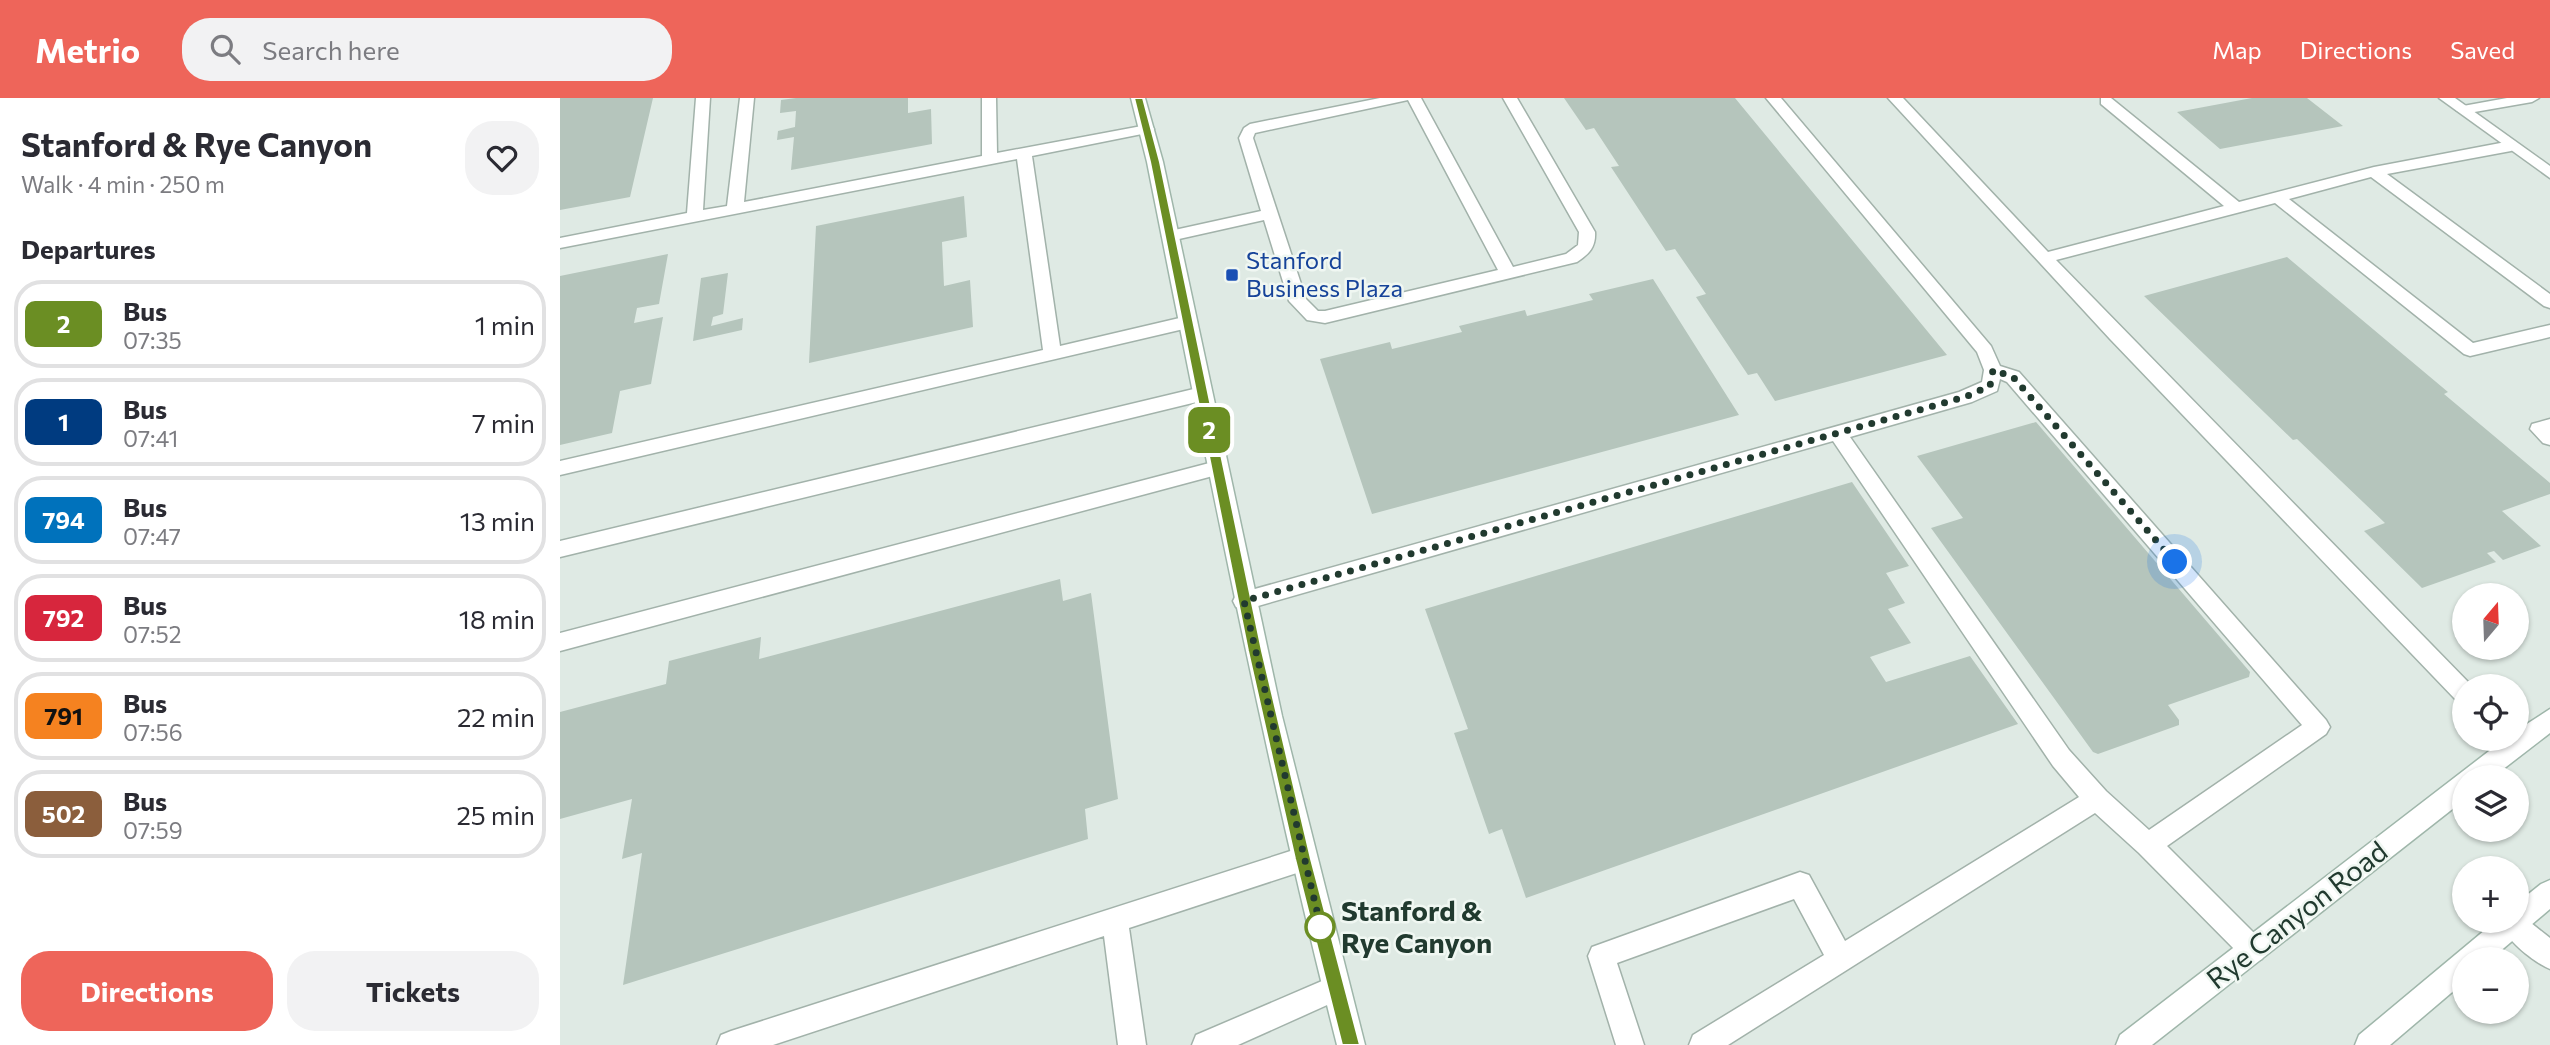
<!DOCTYPE html>
<html lang="en">
<head>
<meta charset="utf-8">
<style>
  body { margin:0; font-family:Commissioner,sans-serif; background:#f2f2f3; color:#2b2b33; height:100vh; display:flex; flex-direction:column; font-size:26px; white-space:nowrap }
  * { box-sizing:border-box; margin:0 }
  p { font-size:23px; color:#7c7c81 }
  .icon { flex:none; width:38px; height:38px; fill:none; stroke:currentColor; stroke-width:2; stroke-linecap:round; stroke-linejoin:round }
  .map { position:relative; flex:1; overflow:hidden }
  .details { display:flex; flex-direction:column; background:#fff; width:560px }
  .details>* { flex:none }
  .badge { padding:0 14px; border-radius:10px; font-size:24px; line-height:46px }
  .needle { width:46px; rotate:19deg }
  .fabs { position:absolute; left:1892px; top:485px; display:grid; gap:14px }
  .fabs a { display:grid; place-items:center; width:77px; height:77px; border-radius:50%; background:#fff; box-shadow:0 2px 5px #0004; font-size:35px }
  .you { position:absolute; width:35px; height:35px; margin:-18px; border:5px solid #fff; border-radius:50%; background:#1a73e8; box-shadow:0 0 0 10px #1a73e833 }
  .map>.badge { position:absolute; translate:-50% -50%; box-shadow:0 0 0 4px #fff }
  h2 { padding:0 21px; font-size:26px; line-height:63px }
  .round { display:grid; place-items:center; flex:none; width:74px; height:74px; border-radius:28px; background:#f2f2f3 }
  .summary { display:flex; align-items:center; justify-content:space-between; height:119px; padding:0 21px }
  h1 { font-size:33px; font-weight:700; line-height:52px }
  .cta { display:flex; gap:14px; margin-top:auto; padding:14px 21px }
  .cta a { flex:1; height:80px; border-radius:28px; background:#ee655a; color:#fff; font-size:28px; font-weight:700; line-height:80px; text-align:center }
  .cta a+a { background:#f2f2f3; color:#2b2b33 }
  ul { padding:0; list-style:none }
  li { display:flex; align-items:center; gap:21px; height:88px; margin:0 14px 10px; padding:0 7px; border:4px solid #e1e1e2; border-radius:28px }
  li div { flex:1 }
  li b { display:block; font-size:26px }
  li em { font-style:normal }
  li .badge { min-width:77px; font-weight:700; text-align:center }
  header { display:flex; align-items:center; gap:42px; box-sizing:border-box; height:98px; padding:0 35px; background:#ee655a; color:#fff }
  header strong { font-size:33px }
  nav { display:flex; gap:38px; margin-inline-start:auto; font-size:24px }
  .search { width:490px; height:63px; background:#f2f2f3; display:flex; align-items:center; gap:18px; box-sizing:border-box; padding:0 24px; border-radius:28px; color:#7c7c81; font-size:26px }
  main { display:flex; flex:1; min-height:0 }
  .map>svg:first-child { display:block }
  .building { fill:#b5c5bc }
  .lines { fill:none; stroke-linecap:round; stroke-linejoin:round }
  .lane-casing { stroke:#a2b2aa; stroke-width:3 }
  .street-casing { stroke:#a2b2aa; stroke-width:3 }
  .secondary-casing { stroke:#9fb6aa; stroke-width:3 }
  .lane { fill:#fff; fill-rule:evenodd }
  .street { fill:#fff; fill-rule:evenodd }
  .secondary { fill:#fff; fill-rule:evenodd }
  .line { fill:#6b8e23; stroke:#fff; stroke-width:2 }
  .walk { stroke:#213a2f; stroke-width:7; stroke-dasharray:0 12.6 }
  .transit-dot { fill:#1a4fb4; stroke:#f0f7f2; stroke-width:2.5 }
  .stop-dot { fill:#fff; stroke:#6b8e23; stroke-width:3.5 }
  .labels { text-anchor:middle; stroke-width:5; stroke-linejoin:round; paint-order:stroke }
  .transit-label { font-size:24px; fill:#164399; stroke:#f0f7f2; text-anchor:start }
  .near-stop-label { font-size:28px; font-weight:bold; fill:#213a2f; stroke:#f0f7f2; text-anchor:start }
  .near-street-label { font-size:28px; fill:#213a2f; stroke:#f0f7f2 }
</style>
</head>
<body>
<header>
<strong>Metrio</strong>
<div class="search"><svg class="icon" aria-label="search" viewBox="0 0 24 24"><circle cx="10" cy="10" r="6"/><path d="M15 15l6 6"/></svg>Search here</div>
<nav><a>Map</a><a>Directions</a><a>Saved</a></nav>
</header>
<main>
<section class="details">
<div class="summary"><div><h1>Stanford &amp; Rye Canyon</h1><p>Walk · 4 min · 250 m</p></div><a class="round"><svg class="icon" aria-label="heart" viewBox="0 0 24 24"><path d="M12 20l-8-8c-3-5 5-10 8-4 3-6 11-1 8 4z"/></svg></a></div>
<h2>Departures</h2>
<ul>
<li><span class="badge" style="background:#6b8e23;color:#fff">2</span><div><b>Bus</b><p>07:35</p></div><em>1 min</em></li>
<li><span class="badge" style="background:#003b80;color:#fff">1</span><div><b>Bus</b><p>07:41</p></div><em>7 min</em></li>
<li><span class="badge" style="background:#0072bc;color:#fff">794</span><div><b>Bus</b><p>07:47</p></div><em>13 min</em></li>
<li><span class="badge" style="background:#d7263d;color:#fff">792</span><div><b>Bus</b><p>07:52</p></div><em>18 min</em></li>
<li><span class="badge" style="background:#f58220;color:#111">791</span><div><b>Bus</b><p>07:56</p></div><em>22 min</em></li>
<li><span class="badge" style="background:#8b5e3c;color:#fff">502</span><div><b>Bus</b><p>07:59</p></div><em>25 min</em></li>
</ul>
<div class="cta"><a>Directions</a><a>Tickets</a></div>
</section>
<div class="map">
<svg width="1990" height="947" viewBox="0 0 1990 947">
  <rect width="100%" height="100%" fill="#dfeae4"/>
  <path class="building" d="M0 0H93L70 99 0 112Z
    M236 0H348V15L371 11 372 46 231 72 234 39 217 42 218 33 235 29 236 13 220 15 221 2Z
    M1004 0H1175L1387 257 1215 303 1197 275 1188 277 1136 199 1146 196 1115 151 1106 153 1051 69 1059 68 1034 30 1026 32Z
    M1692 0H1747L1783 28 1660 51 1617 14Z
    M404 98 407 139 382 144 384 188 410 182 413 229 249 265 256 128Z
    M108 156 99 206 77 210 74 225 103 219 91 286 60 293 52 335 0 347V178Z
    M1727 159 1888 294 1884 296 1990 385V396L1942 413 1981 448 1943 462 1934 453 1927 455 1936 464 1862 490 1804 433 1825 425 1737 341 1733 342 1584 198Z
    M168 175 163 216 153 219 151 228 183 220 182 232 133 243 141 180Z
    M1093 181 1179 317 812 416 760 261 830 244 832 251 902 234 899 228 965 212 967 218 1033 202 1029 196Z
    M1476 324 1690 574 1689 579 1608 607 1619 622V627L1538 656 1533 654 1371 430 1403 420 1357 358Z
    M1292 384 1349 468 1326 475 1345 505 1328 511 1351 545 1310 559 1326 584 1410 558 1458 626 966 800 942 731 929 736 894 635 908 631 865 511Z
    M500 481 503 503 531 495 558 701 525 711 528 741 63 887 82 755 62 761 72 701 0 721V614L106 586 109 563 201 539 199 561Z"/>
  <g class="lines">
    <g class="lane-casing">
      <path id="lane" d="M136 0H150L143 112 167 108 180 0H194L184 104 422 58V0H436L437 55 587 27 592 28 594 31 592 34 472 58 500 248 628 218 637 224 628 230 0 377V363L483 252 457 61 0 150V140L127 115Z
        M820 0H861L953 169 1006 156 1018 147 1019 134 943 0H957L1035 134C1036 149 1029 156 1017 164L765 225 747 222 729 203 704 122 610 143 602 138 610 133 701 113 679 40 684 30 690 26ZM848 2 938 172 765 213H758L746 201 693 40 695 35Z
        M1206 0H1221L1431 248 1440 268 1459 274 1766 622 1770 629 1766 636 1607 748 1702 843 1706 852 1702 861 1693 865 1684 861 1579 755 1535 715 1168 947H1129L1133 937 1264 857 1234 801 1057 865 1084 947H1056L1028 858 1032 849 1240 774 1249 777 1285 843 1519 699 1493 668 1273 343 684 512 676 509 673 503 676 497 684 494 1399 294 1422 284 1424 272 1417 254ZM1440 281 1447 284 1742 627 1589 732 1546 693 1509 652 1290 339 1412 304 1437 293Z
        M1328 0H1343L1488 154 1664 108 1541 6V0H1551L1679 104 1814 69 1951 43 1956 45 1959 48 1951 53 1827 76 1990 196V210L1984 208 1811 79 1729 101 1913 245 1990 227V239L1910 258 1904 256 1715 105 1496 162 1912 588H1904V605L1896 602 1550 241Z
        M1947 0H1979L1972 4 1903 16 1896 12 1903 8Z
        M642 289 649 291 651 296 649 301 0 459V443Z
        M1990 321V347L1983 345 1970 331 1972 326Z
        M657 363 664 365 667 370 664 375 0 553V535Z
        M743 749 752 752 756 761 752 770 569 830 586 947H558L544 838 213 947H157L161 937 171 933Z
        M1956 813 1990 840V871C1974 864 1942 840 1941 822H1956Z
        M776 877 785 881 789 890 785 899 678 947H632L636 937Z"/>
    </g>
    <g class="street-casing">
      <path id="street" d="M1879 0H1895L1990 68V80Z"/>
    </g>
    <g class="secondary-casing">
      <path id="secondary" d="M571 0H585L603 64 722 618 805 947H777C703 655 646 360 587 64Z
        M1990 611V635L1933 679H1904V702L1592 947H1556L1560 937 1946 640H1956V633Z
        M1990 782V811L1931 861H1904V884L1830 947H1795L1799 937 1937 822H1956V806L1981 786Z"/>
    </g>
    <use href="#lane" class="lane"/>
    <use href="#street" class="street"/>
    <use href="#secondary" class="secondary"/>
  </g>
  <path class="line" d="M574 0H583L600 64 702 553 751 761 800 947H782L735 761 688 553 590 64Z"/>
  <g class="lines">
    <path class="walk" d="M760 829 763 839 684 503 1405 299 1430 288 1433 272 1453 279 1615 464"/>
  </g>
  <rect class="transit-dot" x="665" y="170" width="14" height="14" rx="3.5"/>
  <circle class="stop-dot" cx="760" cy="829" r="14"/>
  <g class="labels">
    <g class="transit-label">
      <text x="686" y="171">Stanford<tspan x="686" dy="28">Business Plaza</tspan></text>
    </g>
    <g class="near-stop-label">
      <text x="781" y="823">Stanford &amp;<tspan x="781" dy="32">Rye Canyon</tspan></text>
    </g>
    <g class="near-street-label">
      <text transform="translate(1737 817) rotate(-38)" y="10">Rye Canyon Road</text>
    </g>
  </g>
</svg>
<div class="fabs">
<a><svg class="needle" viewBox="-14 -14 28 28"><path d="M0-13l5 13h-10z" fill="#e53935"/><path d="M0 13l5-13h-10z" fill="#7c7c81"/></svg></a>
<a><svg class="icon" aria-label="locate" viewBox="0 0 24 24"><circle cx="12" cy="12" r="6"/><path d="M12 2v4M12 18v4M2 12h4M18 12h4"/></svg></a>
<a><svg class="icon" aria-label="layers" viewBox="0 0 24 24"><path d="M12 4l9 5-9 5-9-5zM3 14l9 5 9-5"/></svg></a>
<a>+</a>
<a>−</a>
</div>
<div class="you" style="left:1615px;top:464px"></div>
<b class="badge" style="left:649px;top:332px;background:#6b8e23;color:#fff">2</b>
</div>
</main>
</body>
</html>
